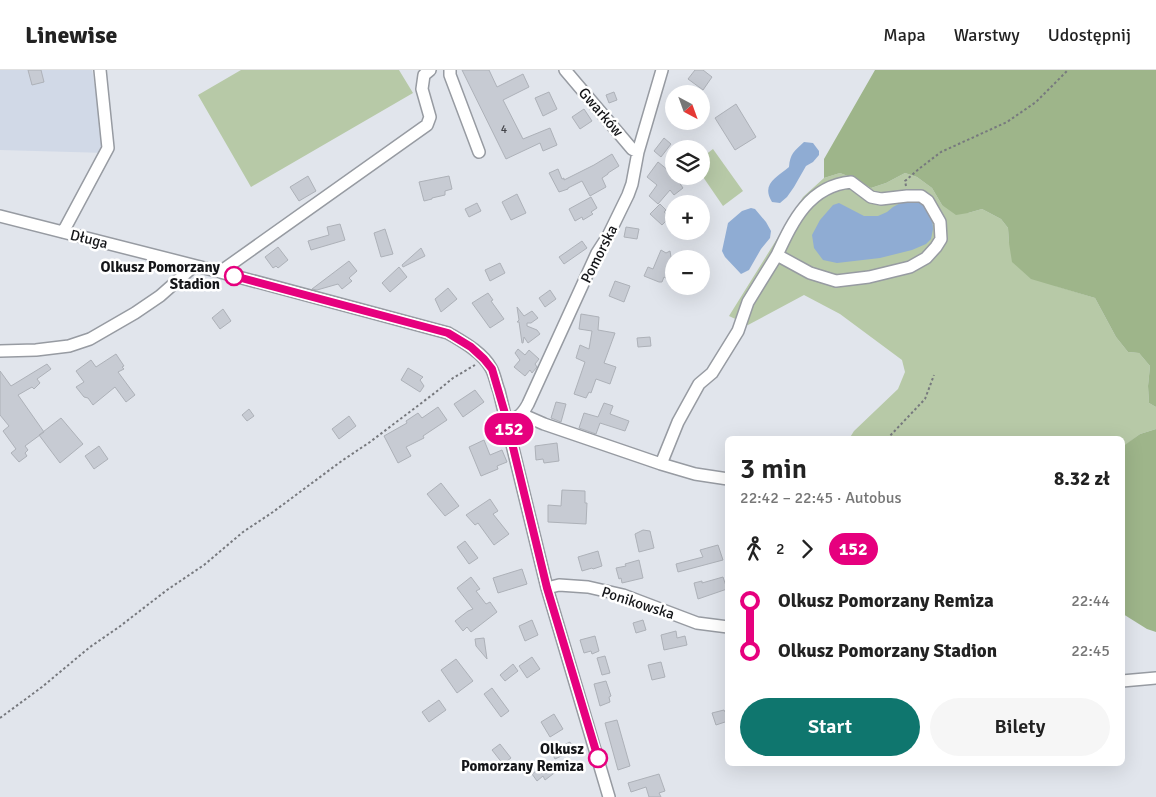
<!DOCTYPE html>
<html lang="pl">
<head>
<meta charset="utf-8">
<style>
  body { margin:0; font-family:Signika,sans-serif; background:#f6f6f6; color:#222; height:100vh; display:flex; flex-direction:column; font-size:19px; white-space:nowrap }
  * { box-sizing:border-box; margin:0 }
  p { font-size:16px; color:#767676 }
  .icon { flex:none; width:28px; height:28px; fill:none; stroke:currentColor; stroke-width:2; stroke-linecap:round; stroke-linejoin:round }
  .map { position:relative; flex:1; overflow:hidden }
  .panel { position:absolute; left:725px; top:366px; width:400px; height:330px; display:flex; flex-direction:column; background:#fff; border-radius:8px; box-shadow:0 5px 20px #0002 }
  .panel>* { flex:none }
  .badge { padding:0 10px; border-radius:16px; font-size:18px; line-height:32px }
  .needle { width:32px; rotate:139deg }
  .fabs { position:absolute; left:665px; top:15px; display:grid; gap:10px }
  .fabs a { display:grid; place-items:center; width:45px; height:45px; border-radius:50%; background:#fff; box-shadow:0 5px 20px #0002; font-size:25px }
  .map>.badge { position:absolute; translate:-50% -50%; box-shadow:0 0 0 2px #fff }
  .legs { display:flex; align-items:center; gap:8px; height:55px; padding:0 15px; font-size:16px }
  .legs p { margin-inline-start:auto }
  .headline { display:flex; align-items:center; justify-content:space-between; height:85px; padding:0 15px }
  h1 { font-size:28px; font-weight:600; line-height:38px }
  .primary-button { display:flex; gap:10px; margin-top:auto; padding:10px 15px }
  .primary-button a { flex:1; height:58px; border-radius:30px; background:#0f766e; color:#fff; font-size:20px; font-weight:600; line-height:58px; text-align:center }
  .primary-button a+a { background:#f6f6f6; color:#222 }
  ul { padding:0 15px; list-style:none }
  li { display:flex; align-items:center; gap:18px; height:50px; font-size:19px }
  li i { display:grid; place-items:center; width:8px; height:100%; margin:0 6px; background:currentColor }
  li i::after { content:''; width:12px; height:12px; margin:-6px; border:4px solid; border-radius:50%; background:#fff }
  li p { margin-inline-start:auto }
  li:first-child i { background:linear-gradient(#0000 50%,currentColor 0) }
  li:last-child i { background:linear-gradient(currentColor 50%,#0000 0) }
  header { display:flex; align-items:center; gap:30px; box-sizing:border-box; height:70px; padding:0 25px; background:#fff; border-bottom:1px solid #e0e0e0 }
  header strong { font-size:24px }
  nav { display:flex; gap:28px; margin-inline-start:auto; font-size:18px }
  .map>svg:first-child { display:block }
  .built { fill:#d1d9e7 }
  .green { fill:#b7c9a7 }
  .forest { fill:#9eb58a }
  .water { fill:#8facd3 }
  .building { fill:#c7cbd3; stroke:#adb1b8 }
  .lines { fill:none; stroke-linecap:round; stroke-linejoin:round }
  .minor-casing { stroke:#979ba2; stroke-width:14 }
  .path { stroke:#77797e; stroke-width:2; stroke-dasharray:2.5 2.5; stroke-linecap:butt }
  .minor { stroke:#fff; stroke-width:11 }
  .line-1-casing { stroke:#fff; stroke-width:11 }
  .line-1 { stroke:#e6007e; stroke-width:8 }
  .stop-1-dot { fill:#fff; stroke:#e6007e; stroke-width:2.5 }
  .labels { text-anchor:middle; stroke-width:5; stroke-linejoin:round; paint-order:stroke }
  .number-label { font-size:12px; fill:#424348 }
  .street-label { font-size:15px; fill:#151619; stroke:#fff }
  .stop-label { font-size:15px; font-weight:bold; fill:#151619; stroke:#fff; text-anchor:end }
</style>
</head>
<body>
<header>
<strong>Linewise</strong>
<nav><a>Mapa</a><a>Warstwy</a><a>Udostępnij</a></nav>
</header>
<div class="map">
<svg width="1156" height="727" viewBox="0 0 1156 727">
  <rect width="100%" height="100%" fill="#e1e5ec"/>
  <path class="built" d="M0 0H92L107 83 0 80Z"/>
  <path class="green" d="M241 0H399L413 23 251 117 198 25Z
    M713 79 743 121 723 136 701 104V88Z
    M840 103 853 108 871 118 886 113 905 103 917 107 932 118 942 135 968 143 982 139 1001 149 1008 158 1009 173 1056 216 1095 228 1116 267 1128 282 1139 283 1150 296 1148 316 1149 333 1156 337V359L1140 364 1123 377 1122 369H849L854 361 898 319 905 302 902 290 840 244 804 225 748 255 729 246 803 127 824 108Z"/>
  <path class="forest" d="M875 0H1156V337L1149 333 1148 316 1150 296 1139 283 1128 282 1116 267 1095 228 1031 209 1012 192 1009 173 1008 158 1001 149 982 139 968 143 956 145 942 135 932 118 917 107 905 103 886 113 871 118 853 108 840 103 824 108V89Z
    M1156 359V562L1147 559 1123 544 1122 377 1140 364Z"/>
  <path class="water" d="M804 72 813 73 819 81V85L813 92 806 96 794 117 787 127 780 133 772 132C761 114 776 108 789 97 790 84 794 81 804 72Z
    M906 130 917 131 924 134 932 144 933 159 931 169 926 174 912 180 880 188 837 193 823 190 814 178 812 165 820 150 833 135 839 133 864 146H878L887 142 893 137Z
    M751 138 755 139 766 152 771 161 770 168 761 179 749 200 741 204 725 187 722 181 728 153 742 141Z"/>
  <path class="building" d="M28 0H41L44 12 32 15Z
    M462 0H489L497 17 523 4 529 17 503 30 523 69 550 58 557 75 543 81 540 73 506 89Z
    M695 0H703L712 7 703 20 688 9Z
    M549 22 557 39 543 46 535 28Z
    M614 22 617 30 609 33 606 25Z
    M736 34 756 67 735 80 715 48Z
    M584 39 592 51 580 59 572 47Z
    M664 68 671 74 661 87 654 81Z
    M612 84 619 96 608 103V104L602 108 606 117 590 126 582 111 568 118V119L559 122 549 103 558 99 562 109 564 108V110L594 95Z
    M658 92 674 105 683 118 674 125 670 120 658 134 649 126 657 115 647 107Z
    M308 106 316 121 299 131 290 117Z
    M449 106 452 119 445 121V125L432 128V129L424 131 419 112Z
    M517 124 526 143 511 150 502 132Z
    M591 127 597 138 591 142 593 144 583 150 582 147 575 151 569 139Z
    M477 133 481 141 469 147 465 139Z
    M660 134 666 140 664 142 670 147 662 155 650 144Z
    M340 154 345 170 311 180 308 171 329 165 327 157Z
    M626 157 639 159 637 169 624 167Z
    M385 159 393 184 381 187 374 163Z
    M582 171 587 178 564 194 559 187Z
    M278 177 288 190 278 198 276 196 273 198 265 187Z
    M421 178 425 186 403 197 402 195Z
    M661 180 666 183 670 181 671 187 674 188V196L668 209 664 207 662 212H659L644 206 648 197 653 199Z
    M349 191 357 201 349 208 352 211 342 219 338 214 317 220 312 219Z
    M500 193 505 203 490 211 485 200Z
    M399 197 407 207 390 222 382 213Z
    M615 211 630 216 624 232 609 226Z
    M448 218 457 229 441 242 435 229Z
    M550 220 556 229 545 237 539 228Z
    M488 223 493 230 491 231 504 249 490 258 472 233Z
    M517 237 524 246 532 241 538 248 531 253H527V256L537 260 540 264 528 273 524 267 523 273H522L519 252H517L519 250Z
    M223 239 231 251 220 259 212 248Z
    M581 244 599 247 598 260 615 263 604 293 616 297 610 314 596 309 591 323 589 322 586 328 574 324 585 292 576 288 580 275 589 279 592 261 579 259Z
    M650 267 651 276 638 277 637 268Z
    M518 279 525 285 529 280 539 289 535 294 537 297 532 303 530 300 525 306 514 297 520 290 515 283Z
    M116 284 124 296 122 297 124 299 118 302 135 325 126 332 115 317 93 335 88 328 84 327 76 317 84 312 76 301 91 290 96 297Z
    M47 294 51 299 37 309 40 313 34 319 32 317 18 325 44 362 25 376 28 380 25 383 27 386 19 392 11 383 16 379 3 361 9 356 0 345V301L11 316Z
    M408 298 423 307 420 310 424 316 420 322 401 310Z
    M475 320 484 332 463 347 454 334Z
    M556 332 566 334 561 352 551 348Z
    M604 333 613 336 610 344 629 351 625 361 600 353 596 364 579 358 584 343 598 347Z
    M438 337 447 350 423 366 424 368 406 377 411 386 398 393 384 366 407 353 406 351 418 343 422 348Z
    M249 339 254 346 247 351 242 345Z
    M349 346 356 356 339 369 332 359Z
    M61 348 83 374 60 393 39 365Z
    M484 370 490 385 502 380 507 392 497 396 498 399 481 406 469 377Z
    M557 373 559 391 544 393 543 389 536 390 535 376Z
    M99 376 108 389 94 399 85 386Z
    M441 413 459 436 445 446 427 424Z
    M562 420 585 421V433H587L586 454 548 452V435L561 436Z
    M490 429 498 441 493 444 509 464 494 475 478 453 475 455 466 445Z
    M643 460 650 461 654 478 639 482 635 464Z
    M465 471 478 488 469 494 457 477Z
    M718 475 723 490 678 502 676 494 703 487 700 480Z
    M598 481 602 496 593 499 592 498 582 501 578 487Z
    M639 490 643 508 622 513 621 508 619 509 616 498 626 496 625 494Z
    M522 499 527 514 498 523 493 508Z
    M471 507 480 519 476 521 486 534 490 532 497 542 471 562 467 557 463 561 455 551 468 541 473 539 457 518Z
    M723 507 727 519 698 529 694 513 702 511V513Z
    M532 550 538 565 525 571 519 556Z
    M643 550 646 560 636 563 633 553Z
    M676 561 677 568 685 566 687 575 664 580 661 565Z
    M595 566 599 581 592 584 591 581 584 583 580 570Z
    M484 568 487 589 476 576 475 569Z
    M605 586 610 603 602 605 597 588Z
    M532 587 540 599 527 608 519 596Z
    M456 589 473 611 457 623 441 600Z
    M661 592 665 607 652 610 648 595Z
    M513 594 518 601 505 611 500 605Z
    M606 611 611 626 609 627 610 632 600 636 594 614Z
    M492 618 509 641 501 647 484 624Z
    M439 630 446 640 429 652 422 642Z
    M724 640 725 642 728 641V651L716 655 712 643Z
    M554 644 563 659 550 667 541 652Z
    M617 650 630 696 618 700 605 653Z
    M570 672 574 680 555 689 551 681Z
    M500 674 511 688 503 694 492 680Z
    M550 691 557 701 545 710 543 706 537 711 532 704Z
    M659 704 665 721 659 723 661 727H649L646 717 631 722 628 713Z"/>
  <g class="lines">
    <g class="minor-casing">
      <path id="minor" d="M450 0V5L479 82
        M565 0 632 79 638 82
        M0 146 220 202 448 263C463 272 482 282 491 298 495 305 496 314 499 321L547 518 609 727
        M63 162 108 78 100 0
        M220 202 427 55 430 47 422 19 424 5 430 0
        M0 281 36 280 69 276 90 269 135 243 160 226 194 196
        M523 344 528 347 544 354 661 394 695 404 728 409
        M507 351C519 347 522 345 528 334L597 183 608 166 628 125 632 114 638 82 662 0
        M661 394 678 352 699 314 712 303 738 261 748 232 777 185 810 203 836 211 869 207 910 197 926 188 936 177 941 169 940 152 928 131 921 126H907L881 129 871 127 851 112C809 116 793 151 777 185
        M547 518 559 515 588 517 623 525 697 553 728 557
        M1122 611 1156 608"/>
    </g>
    <path class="path" d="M906 116 905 111 920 98 941 82 1007 52 1036 32 1068 0
      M887 369 925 329 934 305
      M0 648 42 617 90 577 119 557 167 520 204 495 243 462 273 442 343 390 370 372 436 322 453 308 475 295"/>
    <use href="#minor" class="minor"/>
  </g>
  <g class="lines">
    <g class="line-1-casing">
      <path id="line-1" d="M234 206 448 263 471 277 484 289 492 299 504 340 547 518 598 688"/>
    </g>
    <use href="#line-1" class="line-1"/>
  </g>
  <g class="stop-1-dot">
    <circle cx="234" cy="206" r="9"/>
    <circle cx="598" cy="688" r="9"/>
  </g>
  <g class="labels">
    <g class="number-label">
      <text x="504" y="63">4</text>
    </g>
    <g class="street-label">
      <text transform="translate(601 42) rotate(49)" y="5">Gwarków</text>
      <text transform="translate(89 169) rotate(14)" y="5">Długa</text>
      <text transform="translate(599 184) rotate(-63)" y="5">Pomorska</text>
      <text transform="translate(638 533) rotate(18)" y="5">Ponikowska</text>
    </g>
    <g class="stop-label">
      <text x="220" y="202">Olkusz Pomorzany<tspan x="220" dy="17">Stadion</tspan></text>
      <text x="584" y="684">Olkusz<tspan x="584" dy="17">Pomorzany Remiza</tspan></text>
    </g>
  </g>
</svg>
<div class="fabs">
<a><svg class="needle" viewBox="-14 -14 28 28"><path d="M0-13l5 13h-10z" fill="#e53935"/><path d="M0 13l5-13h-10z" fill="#767676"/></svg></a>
<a><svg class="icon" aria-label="layers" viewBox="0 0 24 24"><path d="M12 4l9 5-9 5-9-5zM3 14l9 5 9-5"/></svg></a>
<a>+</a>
<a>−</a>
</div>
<b class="badge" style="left:509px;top:359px;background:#e6007e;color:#fff">152</b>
<section class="panel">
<div class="headline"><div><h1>3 min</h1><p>22:42 – 22:45 · Autobus</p></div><b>8.32 zł</b></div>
<div class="legs"><svg class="icon" aria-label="walk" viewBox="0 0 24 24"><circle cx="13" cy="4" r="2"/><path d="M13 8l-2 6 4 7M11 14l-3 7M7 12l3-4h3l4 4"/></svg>2<svg class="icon" aria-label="forward" viewBox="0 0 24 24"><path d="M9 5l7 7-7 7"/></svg><b class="badge" style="background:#e6007e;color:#fff">152</b></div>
<ul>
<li><i style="color:#e6007e"></i><b>Olkusz Pomorzany Remiza</b><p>22:44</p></li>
<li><i style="color:#e6007e"></i><b>Olkusz Pomorzany Stadion</b><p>22:45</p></li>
</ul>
<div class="primary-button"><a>Start</a><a>Bilety</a></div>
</section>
</div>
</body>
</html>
